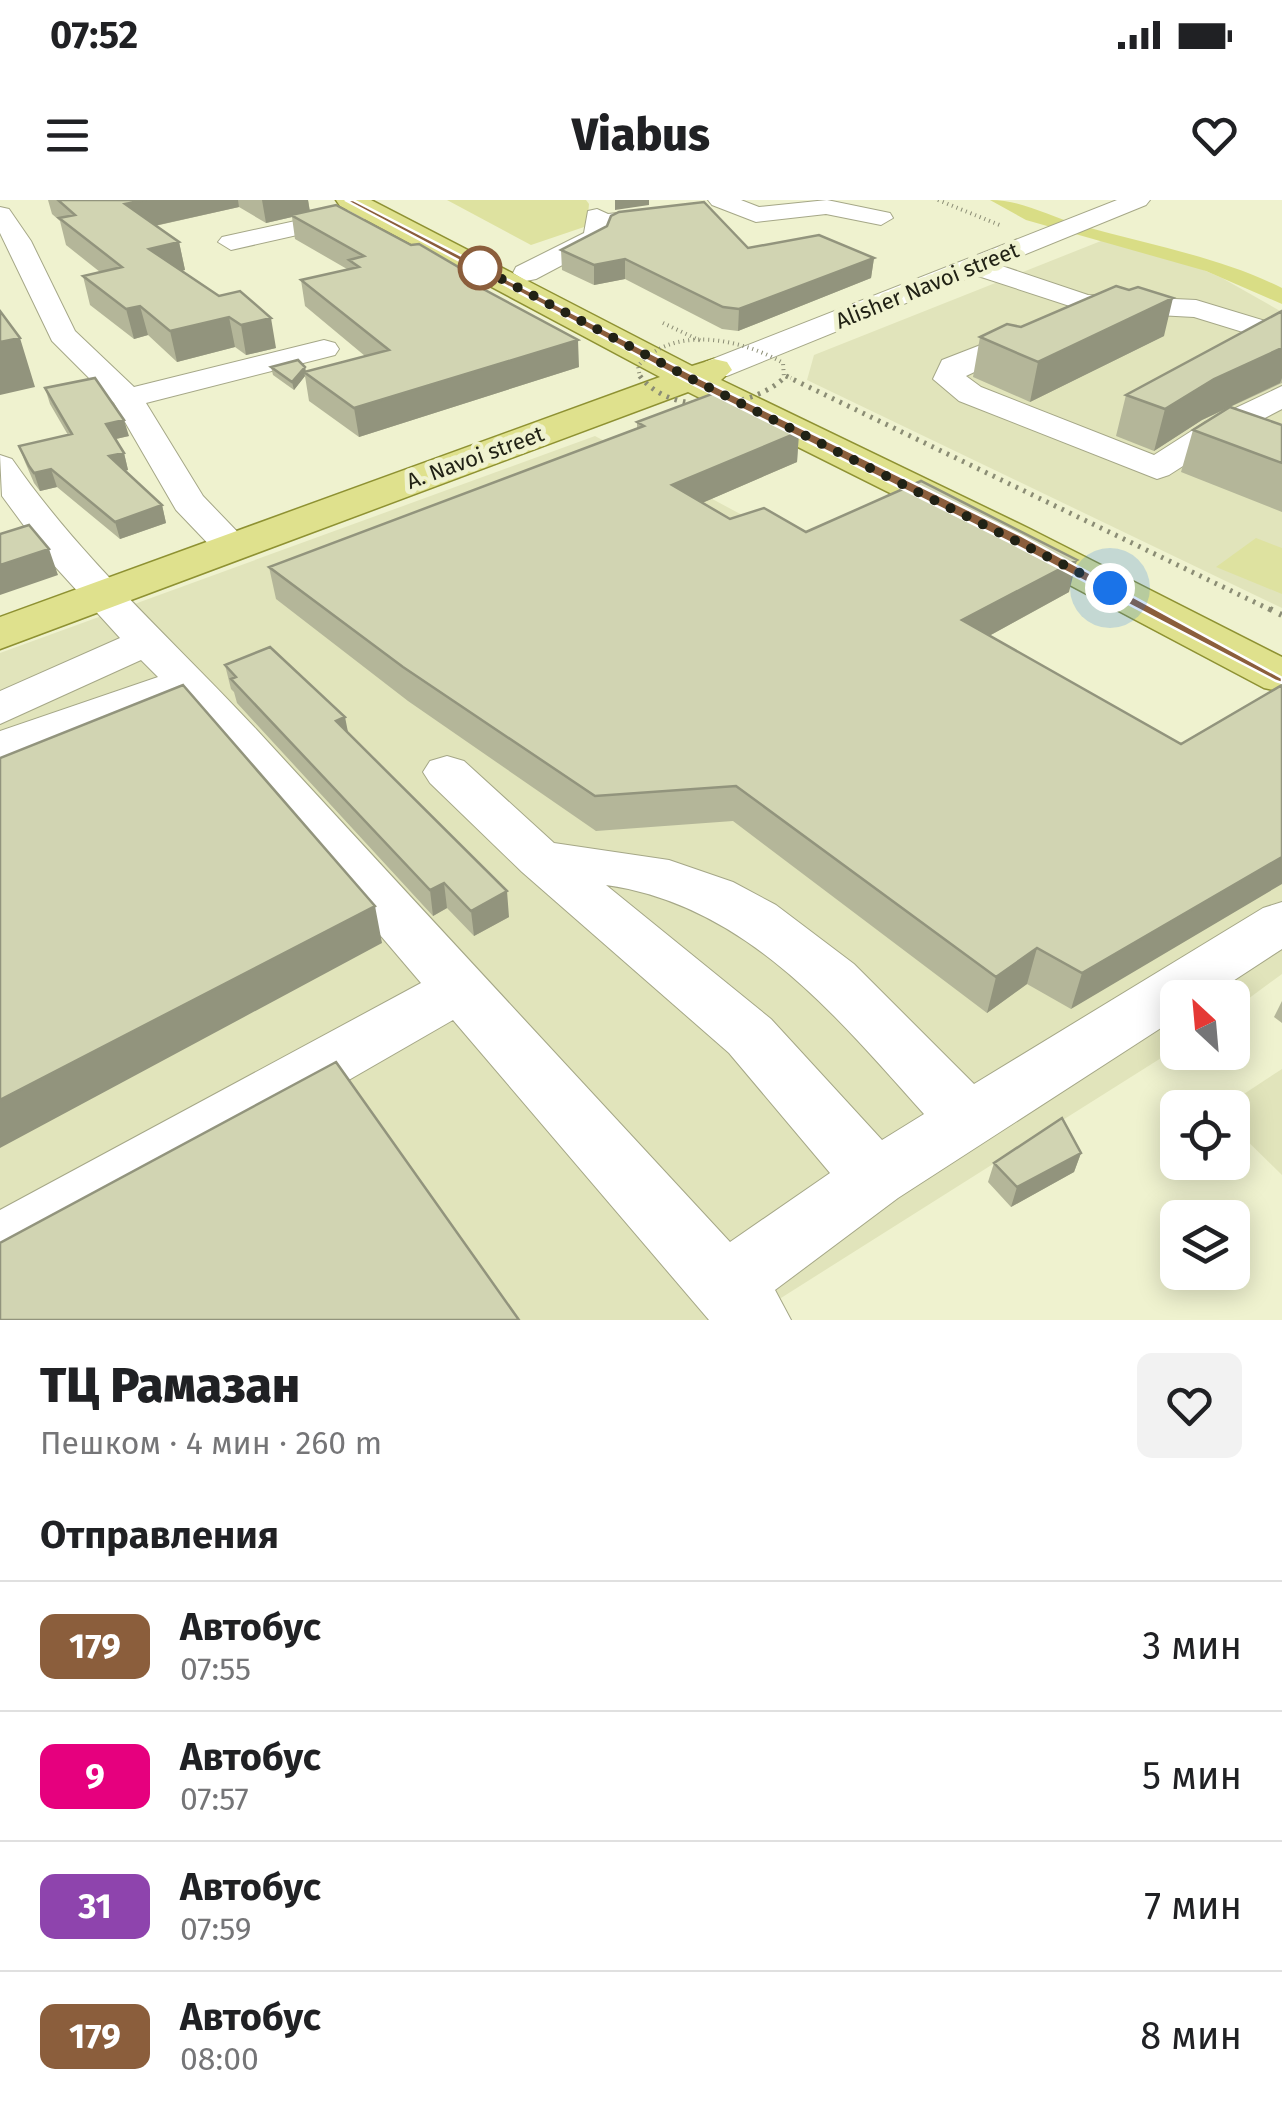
<!DOCTYPE html>
<html lang="ru">
<head>
<meta charset="utf-8">
<style>
  body { margin:0; font-family:"Fira Sans",sans-serif; background:#f2f2f2; color:#202124; height:100vh; display:flex; flex-direction:column; font-size:38px; white-space:nowrap }
  * { box-sizing:border-box; margin:0 }
  p { font-size:32px; color:#757577 }
  .icon { flex:none; width:55px; height:55px; fill:none; stroke:currentColor; stroke-width:2; stroke-linecap:round; stroke-linejoin:round }
  .map { position:relative; height:1120px; overflow:hidden }
  .side { display:flex; flex-direction:column; background:#fff; flex:1 }
  .side>* { flex:none }
  .badge { padding:0 20px; border-radius:15px; font-size:35px; line-height:65px }
  .needle { width:65px; rotate:334deg }
  .buttons { position:absolute; left:1160px; top:780px; display:grid; gap:20px }
  .buttons a { display:grid; place-items:center; width:90px; height:90px; border-radius:15px; background:#fff; box-shadow:0 5px 25px #0003; font-size:50px }
  .you { position:absolute; width:50px; height:50px; margin:-25px; border:8px solid #fff; border-radius:50%; background:#1a73e8; box-shadow:0 0 0 15px #1a73e833 }
  .map>.badge { position:absolute; translate:-50% -50%; box-shadow:0 0 0 5px #fff }
  h2 { padding:0 40px; font-size:38px; line-height:90px }
  .round { display:grid; place-items:center; flex:none; width:105px; height:105px; border-radius:15px; background:#f2f2f2 }
  .summary { display:flex; align-items:center; justify-content:space-between; height:170px; padding:0 40px }
  h1 { font-size:48px; font-weight:800; line-height:75px }
  ul { padding:0; list-style:none }
  li { display:flex; align-items:center; gap:30px; height:130px; padding:0 40px; border-top:2px solid #e0e0e0 }
  li div { flex:1 }
  li b { display:block; font-size:38px }
  li em { font-style:normal }
  li .badge { min-width:110px; font-weight:700; text-align:center }
  .status { display:flex; justify-content:space-between; align-items:center; height:70px; padding:0 50px; background:#fff; direction:ltr }
  .status svg { height:28px; fill:currentColor }
  header { display:flex; justify-content:space-between; align-items:center; height:130px; padding:0 40px; background:#fff; font-size:45px; font-weight:800 }
  .map>svg:first-child { display:block }
  .built { fill:#e1e4bb }
  .green { fill:#dee2a0 }
  .lines { fill:none; stroke-linecap:round; stroke-linejoin:round }
  .canal { fill:#d9dd85; fill-rule:evenodd }
  .minor-casing { stroke:#a5a787; stroke-width:2 }
  .major-casing { stroke:#8e9132; stroke-width:3 }
  .path-far2 { stroke:#8b8d75; stroke-width:4; stroke-dasharray:1 4; stroke-linecap:butt }
  .path-far1 { stroke:#8b8d75; stroke-width:5; stroke-dasharray:2.5 6; stroke-linecap:butt }
  .path { stroke:#8b8d75; stroke-width:6; stroke-dasharray:2.5 8; stroke-linecap:butt }
  .minor { fill:#fff; fill-rule:evenodd }
  .major { fill:#dfe18d; fill-rule:evenodd }
  .path-bridge-far1 { stroke:#8b8d75; stroke-width:4; stroke-dasharray:1 4; stroke-linecap:butt }
  .path-bridge { stroke:#8b8d75; stroke-width:5; stroke-dasharray:2.5 6; stroke-linecap:butt }
  .wall { fill:#b4b699 }
  .shaded-wall { fill:#92947d }
  .building { fill:#d1d4b2; stroke:#92947d; stroke-width:2.5 }
  .line { fill:#8b5e3c; stroke:#fff; stroke-width:2.5 }
  .walk { stroke:#212215; stroke-width:10; stroke-dasharray:0 18 }
  .stop-dot { fill:#fff; stroke:#8b5e3c; stroke-width:5 }
  .labels { text-anchor:middle; stroke-width:10; stroke-linejoin:round; paint-order:stroke }
  .far-street-label { font-size:22px; fill:#212215; stroke:#eff2cf }
</style>
</head>
<body>
<div class="status"><b>07:52</b><svg viewBox="0 0 49 12"><path d="M0 12V9h3v3zM5 12V6h3v6zM10 12V3h3v9zM15 12V0h3v12zM26 1h20v11H26zM47 4h2v5h-2z"/></svg></div>
<header><svg class="icon" aria-label="menu" viewBox="0 0 24 24"><path d="M4 6h16M4 12h16M4 18h16"/></svg>Viabus<svg class="icon" aria-label="heart" viewBox="0 0 24 24"><path d="M12 20l-8-8c-3-5 5-10 8-4 3-6 11-1 8 4z"/></svg></header>
<div class="map">
<svg width="1282" height="1120" viewBox="0 0 1282 1120">
  <rect width="100%" height="100%" fill="#eff2cf"/>
  <path class="built" d="M1111 37 1152 48 1222 78 1282 112V408L807 180 814 155Z
    M595 236 1282 605V774L1233 810 1232 798H1178L1177 848 746 1120H0V453Z
    M1282 869V975L1233 927 1232 908 1224 907Z"/>
  <path class="green" d="M447 0H586L589 4 587 26 531 45Z
    M1256 338 1282 348V394L1216 367Z"/>
  <g class="lines">
    <path class="canal" d="M990 0C1022 0 1048 16 1079 25 1148 45 1218 56 1282 88V104L1206 71 1026 20Z"/>
    <g class="minor-casing">
      <path id="minor" d="M708 0H741L759 7 827 0 890 13 893 18 881 25 826 14 756 22 712 5Z
        M1117 0H1150L1146 5 999 65 1088 95 1196 100 1282 126V144L1194 117 1085 111 975 75 727 176H705L701 169 705 162Z
        M0 7 9 9 31 41 75 131 134 187 324 140 335 143 339 149 335 155 146 203 203 296 252 347 247 355 233 359 219 355 176 310 114 203 52 141 0 33Z
        M675 7 684 9 687 14 684 19 610 29 606 42 536 79 526 81 513 73 516 67 584 33 588 11 597 9 608 14Z
        M355 8 367 15 364 20 231 50 218 42 222 37Z
        M1037 123 1047 126 1052 132 1047 138 966 176 981 187 1154 255 1204 223 1282 186V209L1244 229 1282 242V264L1219 243 1169 275 1157 279 959 201 933 179 942 160Z
        M0 255 12 259C82 360 173 440 256 529 414 701 572 871 730 1042L830 973 729 853 522 672 430 583 423 572 430 561 447 556 464 561 554 643 669 660 733 682 776 705 854 764 974 884 1263 708 1282 702V749L1207 798H1178V817L898 998 775 1090 791 1120H709L453 820 24 1067 0 1076V1010L421 783 179 499 31 556 0 561V531L158 477 141 460 0 524V491L120 438 50 361 2 296ZM606 685C746 705 835 815 924 914L882 940 771 819Z"/>
    </g>
    <g class="major-casing">
      <path id="major" d="M336 0H371L692 166 714 159 727 162 732 170 721 180 1030 329 1282 457V492L1264 488 998 347 688 192 0 449V417L660 177 340 6Z"/>
    </g>
    <path class="path-far2" d="M938 0 1002 26
      M663 123 701 141
      M786 176 791 178"/>
    <path class="path-far1" d="M786 176 1275 412"/>
    <path class="path" d="M1270 409 1282 415"/>
    <use href="#minor" class="minor"/>
    <use href="#major" class="major"/>
    <path class="path-bridge-far1" d="M640 178 638 166C673 124 742 139 783 163L784 178"/>
    <path class="path-bridge" d="M640 176C670 217 753 210 786 176"/>
  </g>
  <path class="wall" d="M48 0H308L310 11 411 45 484 82 485 90 579 167 359 237 309 201 305 176 294 190 273 175 271 167H305L306 172 365 156 305 106 301 80 347 69 295 39 292 17 266 23 239 7 155 26 179 42 185 70 181 71 276 148 246 155 235 147 177 162 148 135 134 139 90 105 83 76 100 72 66 45 60 21 52 14Z
    M607 26 748 48 874 58 871 78 738 131 722 129 625 79 594 85 562 70 561 50Z
    M1282 111V183L1202 220 1154 251 1116 236 1126 195Z
    M1021 127 1164 136 1030 202 973 177 980 137Z
    M45 188 129 236 116 239 124 253 128 270 124 271 162 305 166 323 120 339 57 287 40 291 34 283 25 262 19 246 68 235 50 204Z
    M637 222 799 232 797 262 702 303 730 319 806 332 1069 392 989 436 1181 544 1071 809 1027 784 987 813 733 621 596 631 408 501 276 399 269 367 637 228Z
    M1282 225V312L1181 272 1193 230Z
    M225 465 348 533 509 717 474 736 447 708 433 716 237 503 234 492 231 489Z
    M1282 801V823L1274 817Z
    M1081 953 1074 972 1011 1007 988 982 994 963Z"/>
  <path class="shaded-wall" d="M146 0H238L239 7 131 31 125 4Z
    M262 0H308L310 13 291 15 292 17 266 23Z
    M615 0H649V5L615 10Z
    M179 42 185 70 156 76 149 49Z
    M874 58 871 78 738 131 739 109Z
    M625 59V79L594 85V65Z
    M1173 98 1164 136 1030 202 1038 162Z
    M140 106 148 135 134 139 126 109Z
    M229 117 235 147 177 162 170 131Z
    M271 118 276 148 246 155 241 125Z
    M20 138 35 187 0 195V142Z
    M578 140 579 167 359 237 354 208Z
    M1282 148V178L1280 183 1202 220 1154 251 1165 209 1214 179Z
    M305 167 306 174 304 172 305 176 294 190 292 182Z
    M124 220 129 236 111 240 106 224Z
    M799 232 797 262 672 316V285Z
    M124 253 128 270 114 273 109 256Z
    M51 269 57 287 40 291 34 273Z
    M162 305 166 323 120 339 115 322Z
    M49 349 58 375 0 395V365Z
    M1077 360 1069 392 956 454 962 420Z
    M345 517 350 542 336 521Z
    M1282 657V684L1071 809 1082 773Z
    M444 683 447 708 433 716 430 690Z
    M507 691 509 717 474 736 471 711Z
    M375 706 382 743 0 948V900Z
    M1037 748 1027 784 987 813 996 777Z
    M1081 953 1074 972 1011 1007 1017 987Z"/>
  <path class="building" d="M58 0H146L125 4 179 42 149 49 219 96 240 91 271 118 241 125 229 117 170 131 140 106 126 109 83 76 122 67 59 18 75 15Z
    M704 2 748 48 819 35 874 58 739 109 723 107 625 59 594 65 561 50 607 26 611 16 619 12Z
    M336 5 411 45 419 44 484 82 474 84 578 140 354 208 304 172 389 150 301 80 359 67 349 60 364 56 291 15Z
    M1116 86 1129 90 1138 87 1173 98 1038 162 980 137 1007 124 1021 127Z
    M0 111 20 138 0 142Z
    M1282 111V148L1214 179 1165 209 1126 195Z
    M298 160 305 167 292 182 271 167Z
    M95 178 124 220 106 224 124 253 109 256 162 305 115 322 51 269 34 273 29 266 19 246 72 234 45 188Z
    M717 192 799 232 672 285 730 319 764 308 806 332 921 281 1077 360 962 420 1181 544 1282 485V657L1082 773 1037 748 996 777 736 586 595 596 403 467 269 367 644 226 637 222Z
    M1230 207 1282 225V263L1193 230Z
    M29 325 49 349 0 365V334Z
    M270 447 345 517 336 521 507 691 471 711 444 683 430 690 231 479 236 477 225 465Z
    M183 485 375 706 0 900V558Z
    M336 862 519 1120H0V1043Z
    M1062 918 1081 953 1017 987 994 963Z"/>
  <path class="line" d="M345 0H353L695 176 1020 335 1282 478V483L1276 481 1009 342 686 181Z"/>
  <g class="lines">
    <path class="walk" d="M480 68 475 65 690 178 1110 388"/>
  </g>
  <circle class="stop-dot" cx="480" cy="68" r="20"/>
  <g class="labels">
    <g class="far-street-label">
      <text transform="translate(927 85) rotate(-22)" y="8">Alisher Navoi street</text>
      <text transform="translate(475 257) rotate(-20)" y="8">A. Navoi street</text>
    </g>
  </g>
</svg>
<div class="buttons">
<a><svg class="needle" viewBox="-14 -14 28 28"><path d="M0-13l5 13h-10z" fill="#e53935"/><path d="M0 13l5-13h-10z" fill="#757577"/></svg></a>
<a><svg class="icon" aria-label="locate" viewBox="0 0 24 24"><circle cx="12" cy="12" r="6"/><path d="M12 2v4M12 18v4M2 12h4M18 12h4"/></svg></a>
<a><svg class="icon" aria-label="layers" viewBox="0 0 24 24"><path d="M12 4l9 5-9 5-9-5zM3 14l9 5 9-5"/></svg></a>
</div>
<div class="you" style="left:1110px;top:388px"></div>
</div>
<section class="side">
<div class="summary"><div><h1>ТЦ Рамазан</h1><p>Пешком · 4 мин · 260 m</p></div><a class="round"><svg class="icon" aria-label="heart" viewBox="0 0 24 24"><path d="M12 20l-8-8c-3-5 5-10 8-4 3-6 11-1 8 4z"/></svg></a></div>
<h2>Отправления</h2>
<ul>
<li><span class="badge" style="background:#8b5e3c;color:#fff">179</span><div><b>Автобус</b><p>07:55</p></div><em>3 мин</em></li>
<li><span class="badge" style="background:#e6007e;color:#fff">9</span><div><b>Автобус</b><p>07:57</p></div><em>5 мин</em></li>
<li><span class="badge" style="background:#8e44ad;color:#fff">31</span><div><b>Автобус</b><p>07:59</p></div><em>7 мин</em></li>
<li><span class="badge" style="background:#8b5e3c;color:#fff">179</span><div><b>Автобус</b><p>08:00</p></div><em>8 мин</em></li>
</ul>
</section>
</body>
</html>
